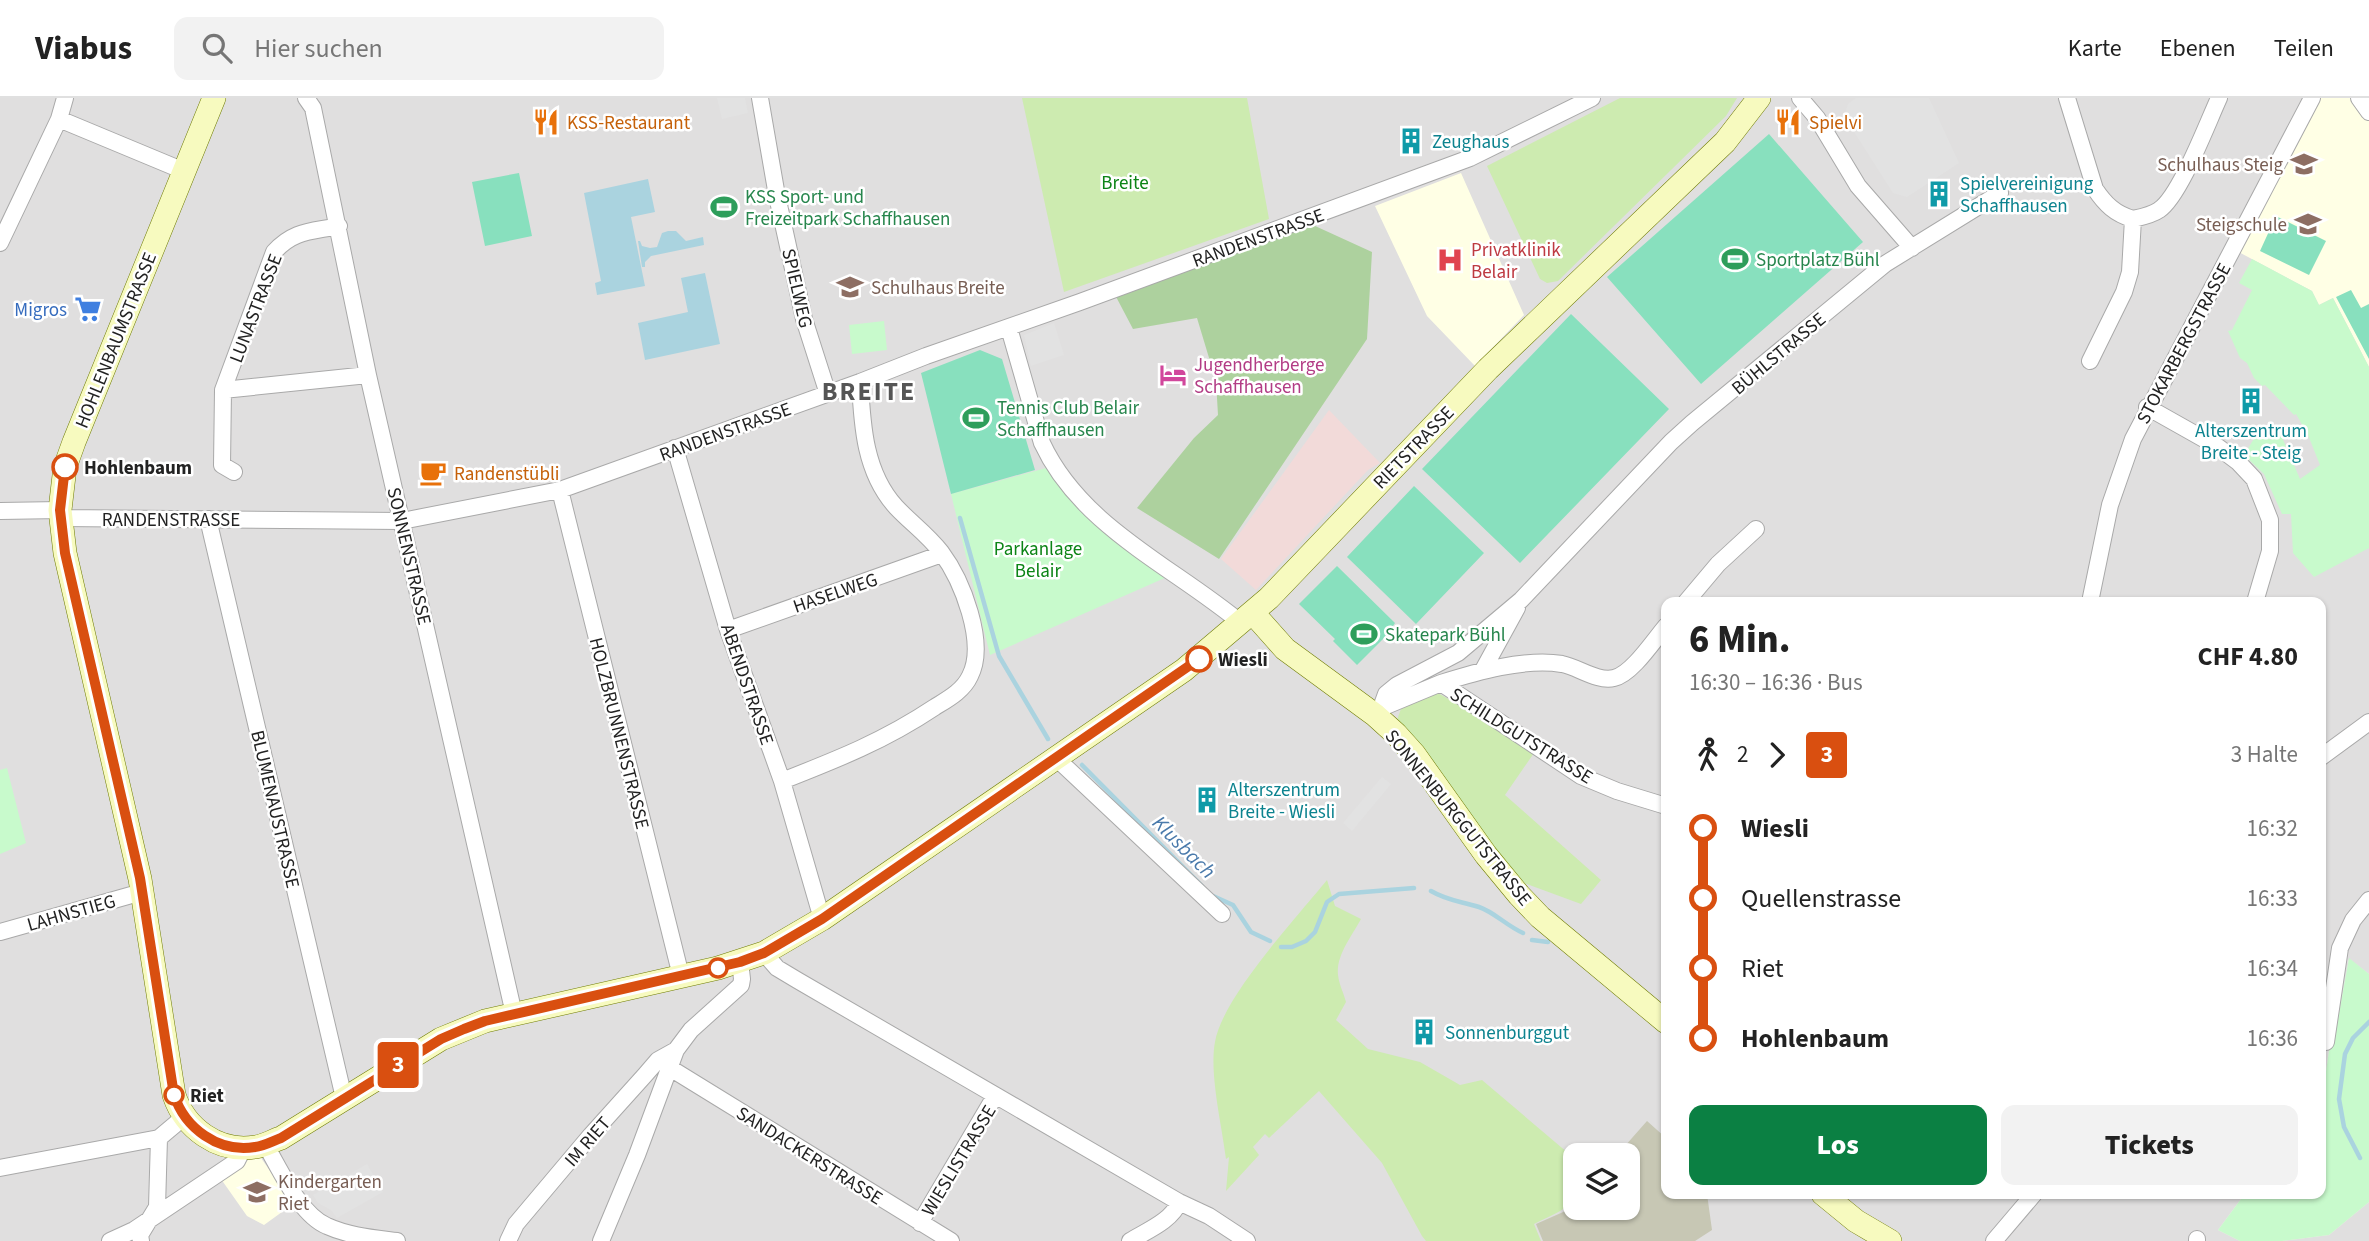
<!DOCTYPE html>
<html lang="de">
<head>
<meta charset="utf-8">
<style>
  body { margin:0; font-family:"Source Sans 3",sans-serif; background:#f2f2f2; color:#222; height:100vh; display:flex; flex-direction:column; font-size:26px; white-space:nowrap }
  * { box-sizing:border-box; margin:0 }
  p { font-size:23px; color:#767676 }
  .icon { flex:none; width:38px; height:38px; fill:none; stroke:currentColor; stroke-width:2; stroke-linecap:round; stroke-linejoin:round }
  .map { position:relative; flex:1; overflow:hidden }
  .panel { position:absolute; left:1661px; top:499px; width:665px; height:602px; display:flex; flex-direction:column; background:#fff; border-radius:14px; box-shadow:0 2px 5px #0004 }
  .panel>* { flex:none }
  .badge { padding:0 14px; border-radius:5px; font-size:24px; line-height:46px }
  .tools { position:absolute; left:1563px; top:1045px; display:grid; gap:14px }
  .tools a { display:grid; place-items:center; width:77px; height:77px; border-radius:14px; background:#fff; box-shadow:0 2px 5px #0004; font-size:35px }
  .map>.badge { position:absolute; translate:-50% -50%; box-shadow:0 0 0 4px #fff }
  .legs { display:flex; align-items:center; gap:10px; height:77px; padding:0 28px; font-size:23px }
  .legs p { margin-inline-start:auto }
  .headline { display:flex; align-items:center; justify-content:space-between; height:119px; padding:0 28px }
  h1 { font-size:38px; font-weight:800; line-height:52px }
  .action { display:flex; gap:14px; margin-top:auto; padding:14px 28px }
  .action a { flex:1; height:80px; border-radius:14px; background:#0b8043; color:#fff; font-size:28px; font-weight:800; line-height:80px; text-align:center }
  .action a+a { background:#f2f2f2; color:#222 }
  ul { padding:0 28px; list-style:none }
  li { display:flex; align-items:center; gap:24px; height:70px; font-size:26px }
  li i { display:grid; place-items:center; width:10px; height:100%; margin:0 9px; background:currentColor }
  li i::after { content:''; width:18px; height:18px; margin:-9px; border:5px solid; border-radius:50%; background:#fff }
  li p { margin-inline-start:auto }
  li:first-child i { background:linear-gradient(#0000 50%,currentColor 0) }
  li:last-child i { background:linear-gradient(currentColor 50%,#0000 0) }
  header { display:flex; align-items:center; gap:42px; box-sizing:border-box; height:98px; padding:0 35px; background:#fff; border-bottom:2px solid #e0e0e0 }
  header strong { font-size:33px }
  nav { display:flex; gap:38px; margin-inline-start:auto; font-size:24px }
  .search { width:490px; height:63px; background:#f2f2f2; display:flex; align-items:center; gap:18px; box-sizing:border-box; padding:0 24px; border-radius:14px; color:#767676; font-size:26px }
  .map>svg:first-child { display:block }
  .residential { fill:#e0dfdf; fill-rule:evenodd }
  .commercial { fill:#f2dad9 }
  .education { fill:#ffffe5 }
  .construction { fill:#c7c7b4 }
  .grass { fill:#cdebb0 }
  .forest { fill:#add19e }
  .park { fill:#c8facc }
  .pitch { fill:#88e0be }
  .parking { fill:#e2e2e2 }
  .water { fill:#aad3df }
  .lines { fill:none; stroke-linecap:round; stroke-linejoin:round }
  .stream { stroke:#aad3df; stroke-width:4.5 }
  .street-casing { stroke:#a9a9a9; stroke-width:18 }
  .secondary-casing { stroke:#707d05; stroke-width:24 }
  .street { stroke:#fff; stroke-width:16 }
  .secondary { stroke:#f7fabf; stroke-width:23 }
  .line-1-casing { stroke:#fff; stroke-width:16 }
  .line-1 { stroke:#d94f10; stroke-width:10 }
  .stop-1-dot { fill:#fff; stroke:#d94f10; stroke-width:3.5 }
  .labels { text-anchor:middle; stroke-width:5; stroke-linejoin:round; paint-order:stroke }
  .food-label { font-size:19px; fill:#c56008; stroke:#fff; text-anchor:start }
  .culture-label { font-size:19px; fill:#0d838f; stroke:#fff; text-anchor:start }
  .education-label { font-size:19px; fill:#785e54; stroke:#fff; text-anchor:end }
  .park-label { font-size:19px; fill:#0c8416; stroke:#fff }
  .leisure-label { font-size:19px; fill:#27864d; stroke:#fff; text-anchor:start }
  .street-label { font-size:19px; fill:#222; stroke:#fff }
  .health-label { font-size:19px; fill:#be3a42; stroke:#fff; text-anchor:start }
  .shop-label { font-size:19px; fill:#366cbe; stroke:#fff; text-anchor:end }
  .hotel-label { font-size:19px; fill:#b23c85; stroke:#fff; text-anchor:start }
  .stop-label { font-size:19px; font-weight:bold; fill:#222; stroke:#fff; text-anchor:start }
  .water-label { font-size:21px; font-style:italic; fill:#4a7aab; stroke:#fff }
  .district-label { font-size:26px; font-weight:bold; letter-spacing:2px; fill:#555; stroke:#fff }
</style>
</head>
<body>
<header>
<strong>Viabus</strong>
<div class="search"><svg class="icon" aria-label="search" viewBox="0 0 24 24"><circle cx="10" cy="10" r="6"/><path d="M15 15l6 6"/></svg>Hier suchen</div>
<nav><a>Karte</a><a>Ebenen</a><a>Teilen</a></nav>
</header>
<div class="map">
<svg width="2369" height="1143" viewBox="0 0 2369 1143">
  <rect width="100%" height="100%" fill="#f2efe9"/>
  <path class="residential" d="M0 0H2369V876L2349 861 2335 939 2329 953 2321 1007 2320 504H1666V1096H2242L2241 1101 2218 1132 2240 1143H0ZM1575 1057H1628V1110H1575Z
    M2369 1104V1143H2282L2329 1137Z"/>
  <path class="commercial" d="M1329 312 1380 365 1368 372 1256 492 1221 461Z"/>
  <path class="education" d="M2312 0H2359L2369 14V269L2333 200 2319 207 2312 193 2233 151Z
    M1461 75 1524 217 1475 268 1427 218 1375 108Z
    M261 1060 293 1106 264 1127 247 1118 221 1081 248 1062Z"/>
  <path class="construction" d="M1647 1023 1666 1040V1096H1707L1712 1132 1695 1143H1543L1536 1126 1570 1111 1575 1105V1110H1628V1057H1617Z"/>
  <path class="grass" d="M1022 0H1247L1269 121 1064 194Z
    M1620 0H1737L1726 18 1558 183 1547 185 1540 181 1487 68Z
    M1438 595 1504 633 1534 655 1505 697 1601 782 1581 806 1521 784 1483 738 1397 622 1402 608Z
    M1327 782 1335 808 1361 821C1352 838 1336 857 1338 877 1339 886 1344 896 1346 904L1336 922 1368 951 1420 964 1460 987 1482 982 1568 1055 1592 1057H1575C1575 1109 1582 1103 1534 1126L1541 1143H1426L1422 1138 1382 1065 1319 993 1269 1040 1265 1036 1253 1049 1259 1057 1226 1093 1229 1059 1226 1061C1222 1028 1209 975 1215 944 1222 900 1297 819 1327 782Z"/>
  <path class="forest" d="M1302 122 1372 154 1367 241 1219 461 1137 410 1194 340 1218 317 1216 283 1197 220 1133 231 1113 193Z"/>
  <path class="park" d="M2252 161 2312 193 2319 207 2333 200 2369 269V450L2314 479 2293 455 2291 416H2282L2264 376 2244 357 2258 334 2265 331 2270 342 2281 337 2300 381 2320 367 2308 337 2296 316 2294 317 2265 287 2262 288 2254 280 2247 265 2240 260 2228 233 2232 232 2252 192 2239 185Z
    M884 223 887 252 852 256 849 227Z
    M1046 370 1071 398 1167 479 990 557 951 396Z
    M7 670 26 745 0 756V672Z
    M2349 860 2369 876V1104L2329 1137 2282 1143H2240L2218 1132 2241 1101 2242 1096H2320L2321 1007 2329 953 2335 938Z"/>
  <path class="pitch" d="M1769 36 1863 144 1701 286 1607 179Z
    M519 75 532 138 485 148 472 84Z
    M2276 118 2326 143 2309 177 2260 153Z
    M2351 192 2361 210 2369 206V261L2336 199Z
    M1571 216 1669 311 1520 465 1422 371Z
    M980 252 1002 261 1035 372 951 396 921 275Z
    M1414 388 1484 455 1416 526 1347 459Z
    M1337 468 1395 525 1393 528 1394 530 1357 567 1333 543 1335 541 1299 506Z"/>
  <path class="parking" d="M717 0H745L748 15 722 21Z
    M1856 0H1929L1959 65 1907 99 1893 95 1844 18 1848 6Z
    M1054 225 1064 257 1031 268 1024 237Z
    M1382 679 1391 686 1352 733 1343 725Z
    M367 1066 383 1094 337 1120 331 1112 318 1105 313 1097Z"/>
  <path class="water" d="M648 81 655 114 631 119 645 188 597 197 595 185 601 183 584 95Z
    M668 133H676L686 143 703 139 704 147 651 158 645 164V169H642L638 143H640L642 148 650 150 657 149 662 135Z
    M705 175 720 246 645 262 638 225 688 214 681 180Z"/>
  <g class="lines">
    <path class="stream" d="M960 420 999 558 1048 641
      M1082 667 1202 788
      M1431 793C1448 803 1460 803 1479 809 1494 814 1507 828 1523 835
      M1213 798 1233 807 1251 834 1270 843
      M1532 842 1548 844
      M1281 849H1292L1306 843 1315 834 1327 804 1339 796 1414 790
      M2360 1060 2344 1029 2339 1001 2345 956 2353 940 2369 924"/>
    <g class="street-casing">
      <path id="street" d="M306 0 313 10 368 277 514 916
        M760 0 777 98 804 221 828 296
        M1800 0 1817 20 1858 88 1912 150
        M2067 0 2095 91C2105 106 2115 116 2133 121 2142 119 2152 117 2159 112 2180 98 2207 26 2219 0
        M2359 0 2369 14
        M59 21 184 73
        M0 145 59 21 65 0
        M1009 230 1042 345C1081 429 1174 469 1241 525
        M2090 263 2124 194 2130 174 2133 121
        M223 292 368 277
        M2147 309 2218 349 2238 364 2254 381 2270 422V453L2255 504
        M675 350 728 532 782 683 822 821
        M234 374 222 367 223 292 274 154C294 132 311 134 339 128
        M560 392 681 878
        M0 413 60 412
        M61 420 402 423 560 392 860 284 926 258 1080 204 1470 60 1592 0
        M208 421 344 1000
        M1686 504 1718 466 1756 431
        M2090 504 2110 407 2133 341 2312 0
        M728 532 942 456
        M1483 572 1517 510
        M1441 585C1476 574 1524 560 1562 566 1578 569 1597 584 1614 580 1632 576 1654 542 1666 528
        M1381 610 1441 585 1581 678 1617 693 1666 708
        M1375 617 1381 610 1386 596 1397 587 1458 555 1521 502 1671 344 1692 325 1885 166 2000 95
        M1056 660 1222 816
        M2320 660 2369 624
        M782 683C838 661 884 643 935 609 948 601 963 593 970 578 987 545 962 482 941 454 927 436 911 425 896 409 865 375 862 328 860 284
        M0 834 142 794
        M764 855 777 870 797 882 1179 1104 1209 1118 1247 1143
        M2320 944H2326L2340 850 2353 822 2369 802
        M670 970 951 1143
        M265 1046C280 1071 300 1117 327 1128 349 1138 374 1140 397 1143
        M0 1070 159 1040 184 1019
        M920 1125 995 998
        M110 1143 134 1132 237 1063 244 1049
        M141 1143 140 1137 157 1109 159 1040
        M508 1143 516 1126 591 1037 645 977 658 962 676 952
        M601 1143 637 1057 676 952 691 932 741 887 742 881 740 864
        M1130 1143C1146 1133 1172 1123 1179 1104
        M1994 1143 2034 1096
        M2197 1143V1141"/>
    </g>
    <g class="secondary-casing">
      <path id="secondary" d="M214 0 74 344 65 369 60 412 65 455 140 781 174 997C185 1030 218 1055 255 1049 264 1048 272 1043 281 1040L441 941 485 923 718 870 764 855 822 821 1184 572 1269 500 1488 271 1725 44 1759 0
        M1253 515 1285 551 1375 617 1396 636 1414 656 1486 757 1519 797 1540 819 1666 924
        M1823 1096 1856 1123 1890 1143"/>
    </g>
    <use href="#street" class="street"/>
    <use href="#secondary" class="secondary"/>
  </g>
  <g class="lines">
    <g class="line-1-casing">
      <path id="line-1" d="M65 369 60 412 65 455 140 780 174 997C185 1030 218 1055 255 1049 264 1048 273 1043 281 1040L441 941 464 931 485 923 740 864 764 855 822 821 1199 561"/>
    </g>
    <use href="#line-1" class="line-1"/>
  </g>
  <defs>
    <g id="restaurant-bare" transform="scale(2.1)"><path d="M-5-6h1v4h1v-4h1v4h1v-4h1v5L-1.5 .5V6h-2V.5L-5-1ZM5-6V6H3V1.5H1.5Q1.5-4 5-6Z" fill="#e8710a" stroke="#fff" stroke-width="2.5" paint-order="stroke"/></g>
    <g id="building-bare" transform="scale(2.1)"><path d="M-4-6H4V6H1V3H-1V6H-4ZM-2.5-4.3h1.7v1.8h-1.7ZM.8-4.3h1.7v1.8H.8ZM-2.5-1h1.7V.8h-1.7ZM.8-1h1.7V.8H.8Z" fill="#0f9aa8" stroke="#fff" stroke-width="2.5" paint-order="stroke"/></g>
    <g id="school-bare" transform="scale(2.1)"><path d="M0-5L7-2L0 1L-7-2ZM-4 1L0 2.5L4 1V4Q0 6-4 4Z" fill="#8d6e63" stroke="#fff" stroke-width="2.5" paint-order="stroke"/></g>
    <g id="stadium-bare" transform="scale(2.1)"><path d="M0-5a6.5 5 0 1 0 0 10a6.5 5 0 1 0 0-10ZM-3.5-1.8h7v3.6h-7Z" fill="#2e9e5b" stroke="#fff" stroke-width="2.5" paint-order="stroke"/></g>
    <g id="hospital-bare" transform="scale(2.1)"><path d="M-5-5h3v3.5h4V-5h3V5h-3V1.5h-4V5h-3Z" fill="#e0444e" stroke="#fff" stroke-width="2.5" paint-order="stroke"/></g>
    <g id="supermarket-bare" transform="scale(2.1)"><path d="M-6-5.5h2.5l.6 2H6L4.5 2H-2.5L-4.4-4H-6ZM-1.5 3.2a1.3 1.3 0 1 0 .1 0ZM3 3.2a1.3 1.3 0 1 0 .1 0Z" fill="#3f7fe0" stroke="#fff" stroke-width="2.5" paint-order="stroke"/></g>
    <g id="hotel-bare" transform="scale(2.1)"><path d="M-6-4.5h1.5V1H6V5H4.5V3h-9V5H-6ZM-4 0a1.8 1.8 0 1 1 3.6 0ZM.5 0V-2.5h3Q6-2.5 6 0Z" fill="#d1479c" stroke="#fff" stroke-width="2.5" paint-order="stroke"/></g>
    <g id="cafe-bare" transform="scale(2.1)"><path d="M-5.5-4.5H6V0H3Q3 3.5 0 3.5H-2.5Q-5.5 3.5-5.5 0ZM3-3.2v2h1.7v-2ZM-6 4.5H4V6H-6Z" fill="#e8710a" stroke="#fff" stroke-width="2.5" paint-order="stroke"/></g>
  </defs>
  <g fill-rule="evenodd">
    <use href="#restaurant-bare" x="546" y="24"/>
    <use href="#restaurant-bare" x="1788" y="24"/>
    <use href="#building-bare" x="1411" y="43"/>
    <use href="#school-bare" x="2304" y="66"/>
    <use href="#building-bare" x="1939" y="96"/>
    <use href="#stadium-bare" x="724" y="109"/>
    <use href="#school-bare" x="2308" y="126"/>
    <use href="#stadium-bare" x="1735" y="161"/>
    <use href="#hospital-bare" x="1450" y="162"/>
    <use href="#school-bare" x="850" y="189"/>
    <use href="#supermarket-bare" x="88" y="211"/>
    <use href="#hotel-bare" x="1173" y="277"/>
    <use href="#building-bare" x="2251" y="303"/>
    <use href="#stadium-bare" x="976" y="320"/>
    <use href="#cafe-bare" x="433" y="375"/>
    <use href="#stadium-bare" x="1364" y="536"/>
    <use href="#building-bare" x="1207" y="702"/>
    <use href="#building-bare" x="1424" y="934"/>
    <use href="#school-bare" x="257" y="1094"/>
  </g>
  <g class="stop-1-dot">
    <circle cx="65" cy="369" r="12"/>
    <circle cx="1199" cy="561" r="12"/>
    <circle cx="718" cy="870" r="9"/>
    <circle cx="174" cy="997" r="9"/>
  </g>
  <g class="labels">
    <g class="food-label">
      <text x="567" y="31">KSS-Restaurant</text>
      <text x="1809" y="31">Spielvi</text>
      <text x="454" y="382">Randenstübli</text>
    </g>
    <g class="culture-label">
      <text x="1432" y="50">Zeughaus</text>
      <text x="1960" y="92">Spielvereinigung<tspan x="1960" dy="22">Schaffhausen</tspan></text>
      <text x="2251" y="339" text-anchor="middle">Alterszentrum<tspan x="2251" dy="22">Breite - Steig</tspan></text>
      <text x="1228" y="698">Alterszentrum<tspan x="1228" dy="22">Breite - Wiesli</tspan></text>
      <text x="1445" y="941">Sonnenburggut</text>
    </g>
    <g class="education-label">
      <text x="2283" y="73">Schulhaus Steig</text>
      <text x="2287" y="133">Steigschule</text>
      <text x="871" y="196" text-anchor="start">Schulhaus Breite</text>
      <text x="278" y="1090" text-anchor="start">Kindergarten<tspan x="278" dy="22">Riet</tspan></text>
    </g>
    <g class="park-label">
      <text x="1125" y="91">Breite</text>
      <text x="1038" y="457">Parkanlage<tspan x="1038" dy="22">Belair</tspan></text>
    </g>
    <g class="leisure-label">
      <text x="745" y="105">KSS Sport- und<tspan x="745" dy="22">Freizeitpark Schaffhausen</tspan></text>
      <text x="1756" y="168">Sportplatz Bühl</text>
      <text x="997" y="316">Tennis Club Belair<tspan x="997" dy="22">Schaffhausen</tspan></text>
      <text x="1385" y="543">Skatepark Bühl</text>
    </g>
    <g class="street-label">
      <text transform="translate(1258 139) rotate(-20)" y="7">RANDENSTRASSE</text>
      <text transform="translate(798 190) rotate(77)" y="7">SPIELWEG</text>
      <text transform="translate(255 210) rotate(-69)" y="7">LUNASTRASSE</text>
      <text transform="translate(115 242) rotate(-68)" y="7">HOHLENBAUMSTRASSE</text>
      <text transform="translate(2183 245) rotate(-62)" y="7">STOKARBERGSTRASSE</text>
      <text transform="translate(1778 255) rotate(-40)" y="7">BÜHLSTRASSE</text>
      <text transform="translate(725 333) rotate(-20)" y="7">RANDENSTRASSE</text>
      <text transform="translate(1413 349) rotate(-46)" y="7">RIETSTRASSE</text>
      <text x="171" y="428">RANDENSTRASSE</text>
      <text transform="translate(410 458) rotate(77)" y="7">SONNENSTRASSE</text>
      <text transform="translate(835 494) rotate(-19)" y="7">HASELWEG</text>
      <text transform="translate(748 586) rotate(71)" y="7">ABENDSTRASSE</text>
      <text transform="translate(620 635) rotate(76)" y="7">HOLZBRUNNENSTRASSE</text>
      <text transform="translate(1522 637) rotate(32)" y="7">SCHILDGUTSTRASSE</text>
      <text transform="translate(276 711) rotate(77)" y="7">BLUMENAUSTRASSE</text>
      <text transform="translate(1459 719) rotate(51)" y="7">SONNENBURGGUTSTRASSE</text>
      <text transform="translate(71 814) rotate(-16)" y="7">LAHNSTIEG</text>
      <text transform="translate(587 1043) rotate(-49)" y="7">IM RIET</text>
      <text transform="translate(810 1057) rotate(32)" y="7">SANDACKERSTRASSE</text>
      <text transform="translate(958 1062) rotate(-59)" y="7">WIESLISTRASSE</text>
    </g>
    <g class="health-label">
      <text x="1471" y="158">Privatklinik<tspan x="1471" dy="22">Belair</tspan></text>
    </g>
    <g class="shop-label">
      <text x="67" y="218">Migros</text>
    </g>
    <g class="hotel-label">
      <text x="1194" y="273">Jugendherberge<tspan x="1194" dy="22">Schaffhausen</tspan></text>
    </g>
    <g class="stop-label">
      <text x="84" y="376">Hohlenbaum</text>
      <text x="1218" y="568">Wiesli</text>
      <text x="190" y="1004">Riet</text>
    </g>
    <g class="water-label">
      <text transform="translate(1184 749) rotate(45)" y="7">Klusbach</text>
    </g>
    <g class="district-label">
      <text x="869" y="302">BREITE</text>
    </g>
  </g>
</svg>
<div class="tools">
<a><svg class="icon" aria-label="layers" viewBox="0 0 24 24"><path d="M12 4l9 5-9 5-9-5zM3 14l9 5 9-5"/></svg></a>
</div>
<b class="badge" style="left:398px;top:967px;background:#d94f10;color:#fff">3</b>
<section class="panel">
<div class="headline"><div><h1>6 Min.</h1><p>16:30 – 16:36 · Bus</p></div><b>CHF 4.80</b></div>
<div class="legs"><svg class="icon" aria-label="walk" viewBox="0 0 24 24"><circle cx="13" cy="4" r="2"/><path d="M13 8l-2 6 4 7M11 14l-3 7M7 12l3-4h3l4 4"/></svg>2<svg class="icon" aria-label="forward" viewBox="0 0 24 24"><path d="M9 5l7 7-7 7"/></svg><b class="badge" style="background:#d94f10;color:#fff">3</b><p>3 Halte</p></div>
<ul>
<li><i style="color:#d94f10"></i><b>Wiesli</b><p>16:32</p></li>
<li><i style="color:#d94f10"></i><span>Quellenstrasse</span><p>16:33</p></li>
<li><i style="color:#d94f10"></i><span>Riet</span><p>16:34</p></li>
<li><i style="color:#d94f10"></i><b>Hohlenbaum</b><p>16:36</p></li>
</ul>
<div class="action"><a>Los</a><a>Tickets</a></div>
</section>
</div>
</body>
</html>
